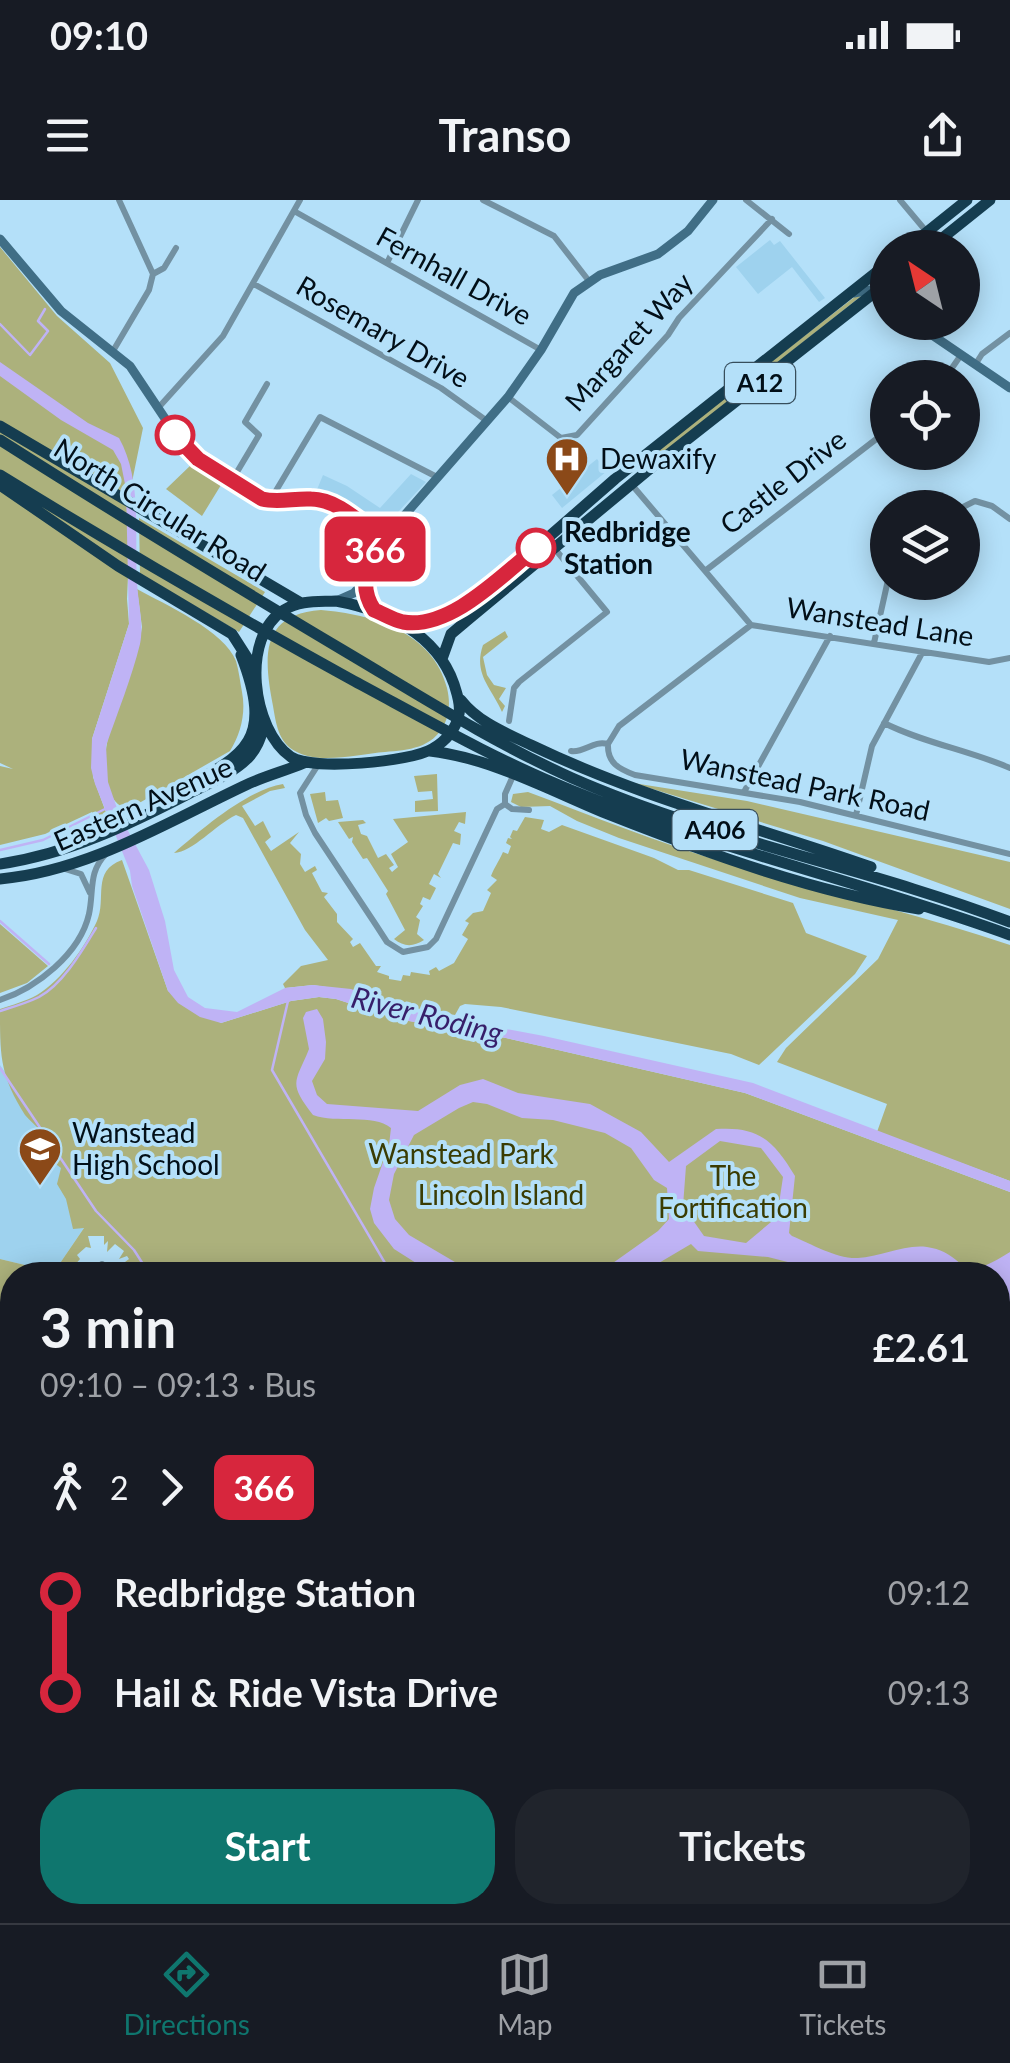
<!DOCTYPE html>
<html lang="en">
<head>
<meta charset="utf-8">
<style>
  body { margin:0; font-family:Lato,sans-serif; background:#20242c; color:#f1f3f6; height:100vh; display:flex; flex-direction:column; font-size:38px; white-space:nowrap }
  * { box-sizing:border-box; margin:0 }
  p { font-size:32px; color:#9ea1a6 }
  .icon { flex:none; width:55px; height:55px; fill:none; stroke:currentColor; stroke-width:2; stroke-linecap:round; stroke-linejoin:round }
  .map { position:relative; flex:1; overflow:hidden }
  .drawer { position:absolute; left:0px; top:1062px; width:1010px; height:662px; display:flex; flex-direction:column; background:#171b24; border-radius:40px 40px 0 0; box-shadow:0 5px 25px #0003 }
  .drawer>* { flex:none }
  .badge { padding:0 20px; border-radius:15px; font-size:35px; line-height:65px }
  .needle { width:65px; rotate:325deg }
  .fabs { position:absolute; left:870px; top:30px; display:grid; gap:20px }
  .fabs a { display:grid; place-items:center; width:110px; height:110px; border-radius:50%; background:#171b24; box-shadow:0 5px 25px #0003; font-size:50px }
  .map>.badge { position:absolute; translate:-50% -50%; box-shadow:0 0 0 5px #fff }
  .legs { display:flex; align-items:center; gap:15px; height:110px; padding:0 40px; font-size:32px }
  .legs p { margin-inline-start:auto }
  .head { display:flex; align-items:center; justify-content:space-between; height:170px; padding:0 40px }
  h1 { font-size:55px; font-weight:700; line-height:75px }
  .cta { display:flex; gap:20px; margin-top:auto; padding:20px 40px }
  .cta a { flex:1; height:115px; border-radius:40px; background:#0f766e; color:#fff; font-size:40px; font-weight:700; line-height:115px; text-align:center }
  .cta a+a { background:#20242c; color:#f1f3f6 }
  ul { padding:0 40px; list-style:none }
  li { display:flex; align-items:center; gap:35px; height:100px; font-size:38px }
  li i { display:grid; place-items:center; width:15px; height:100%; margin:0 12px; background:currentColor }
  li i::after { content:''; width:25px; height:25px; margin:-12px; border:8px solid; border-radius:50%; background:#171b24 }
  li p { margin-inline-start:auto }
  li:first-child i { background:linear-gradient(#0000 50%,currentColor 0) }
  li:last-child i { background:linear-gradient(currentColor 50%,#0000 0) }
  .status { display:flex; justify-content:space-between; align-items:center; height:70px; padding:0 50px; background:#171b24; direction:ltr }
  .status svg { height:28px; fill:currentColor }
  header { display:flex; justify-content:space-between; align-items:center; height:130px; padding:0 40px; background:#171b24; font-size:45px; font-weight:700 }
  .dock { display:flex; justify-content:space-around; align-items:center; height:140px; border-top:2px solid #363941; background:#171b24; font-size:28px; color:#9ea1a6 }
  .dock a { display:grid; justify-items:center; gap:5px }
  .dock .on { color:#0f766e }
  .map>svg:first-child { display:block }
  .built { fill:#9ed2ee }
  .green { fill:#acb17c }
  .water { fill:#bfb3f5; fill-rule:evenodd }
  .lines { fill:none; stroke-linecap:round; stroke-linejoin:round }
  .stream { stroke:#bfb3f5; stroke-width:2.5 }
  .street { stroke:#7391a2; stroke-width:6 }
  .secondary { stroke:#406e86; stroke-width:9 }
  .highway { stroke:#153d50; stroke-width:11 }
  .line-1-casing { stroke:#fff; stroke-width:22 }
  .line-1 { stroke:#d7263d; stroke-width:15 }
  .stop-1-dot { fill:#fff; stroke:#d7263d; stroke-width:5 }
  .labels { text-anchor:middle; stroke-width:8; stroke-linejoin:round; paint-order:stroke }
  .shield { fill:#b4e0f9; stroke:#374e5c; stroke-width:2.5 }
  .shield-label { font-size:25px; font-weight:bold; fill:#020f18 }
  .street-label { font-size:28px; fill:#020f18; stroke:#b4e0f9 }
  .poi-label { font-size:28px; fill:#020f18; stroke:#b4e0f9; text-anchor:start }
  .stop-label { font-size:28px; font-weight:bold; fill:#020f18; stroke:#b4e0f9; text-anchor:start }
  .park-label { font-size:28px; fill:#3a3c03; stroke:#b4e0f9 }
  .water-label { font-size:30px; font-style:italic; fill:#371f6a; stroke:#b4e0f9 }
</style>
</head>
<body>
<div class="status"><b>09:10</b><svg viewBox="0 0 49 12"><path d="M0 12V9h3v3zM5 12V6h3v6zM10 12V3h3v9zM15 12V0h3v12zM26 1h20v11H26zM47 4h2v5h-2z"/></svg></div>
<header><svg class="icon" aria-label="menu" viewBox="0 0 24 24"><path d="M4 6h16M4 12h16M4 18h16"/></svg>Transo<svg class="icon" aria-label="share" viewBox="0 0 24 24"><path d="M12 15V3M7 8l5-5 5 5M5 13v7h14v-7"/></svg></header>
<div class="map">
<svg width="1010" height="1723" viewBox="0 0 1010 1723">
  <rect width="100%" height="100%" fill="#b4e0f9"/>
  <path class="built" d="M770 40 774 45 780 41 825 98 819 102 792 67 758 94 736 67Z
    M597 259 607 271 562 308 552 295Z
    M411 274 426 282 386 325 377 327 336 299 316 292 323 275 347 286 380 308Z
    M0 865 49 932 94 1013 54 1072 0 1059Z"/>
  <path class="green" d="M0 47 57 116 110 163 143 228 132 282 127 399 129 424 92 539 93 577 108 618 97 623 92 612 45 634 0 645V566L13 569 0 563Z
    M861 92 865 93 647 266 643 261Z
    M192 264 221 285 202 316 166 289Z
    M139 318 265 392 239 432 140 374Z
    M137 389C164 404 225 431 236 461 239 471 240 482 242 492 246 512 241 534 230 551L127 610C123 607 118 605 115 601 87 566 125 482 139 445L142 427Z
    M321 410C372 414 433 432 447 488 450 501 450 513 444 525 432 548 409 550 385 552 359 554 318 565 295 551 278 542 276 523 273 506 264 459 259 414 321 410Z
    M505 431 508 437 483 457 487 475 494 485 506 488 499 499 505 506 502 512C491 487 473 474 483 445Z
    M437 574 438 611 415 612V601L433 599 432 591 418 592 414 576Z
    M633 583 747 601 1010 662V709L823 641Z
    M283 584 285 588 270 591 242 606 255 626 263 621 271 637 265 642 271 651 299 632 290 643 301 654 300 664 305 672 315 666 317 670 312 673 322 692 328 693 324 697 337 714V722L353 739 350 742 353 747 360 743 376 766H381L377 772 389 776V779L401 781 403 775 410 776 411 772 430 775 429 771 436 767 439 771 454 763 468 739 462 735 469 723 465 721 473 713 483 711 491 693 487 690 497 680 491 676C495 666 498 663 503 652L508 654 511 646 506 643 508 638 512 639 510 637 513 630 517 631 525 617 544 620 541 629 549 632 562 625 654 658 678 670H689L793 703 806 733 867 756 855 774 759 865 731 854 501 807 465 804 460 806 455 815 398 805 396 808 371 798 361 788 359 792 313 785 285 788 283 784 301 766 328 760 305 730 243 618 236 615C215 625 193 652 174 653 203 628 247 590 283 584Z
    M325 592 326 601 338 600 343 618 329 621 326 618 318 623 310 594Z
    M528 592C592 616 657 642 723 662 818 691 915 713 1010 745V981L877 932 887 904 777 862 786 848 878 759 898 720 800 698 619 638 577 621 550 606 521 607 511 602 513 594Z
    M466 612 465 624 459 622 454 631 461 634 460 645 453 643 438 674 441 678 434 674 429 684 436 688 430 700 423 697 420 704 423 706 416 717 420 720 417 734 424 740C413 747 404 747 394 739L405 730 386 694 388 691 367 658 363 659 352 642 353 637 349 639 338 622 363 620 366 623 358 625 361 634 367 636 378 658 386 654 394 665 389 668 392 672 398 667 391 654 408 642 393 619Z
    M122 660 168 791 221 823 291 801 319 797 336 799 398 819 506 838 745 893 1010 992V1723H0V1488L7 1481 0 1474V1412L12 1402V1712H998V1075H127L131 1072 125 1062 129 1059 127 1056 119 1059 124 1051 115 1044 107 1052 108 1041 104 1045V1036H88L91 1048 86 1047 77 1055 80 1059 68 1073 12 1075V1114L11 1117 5 1112 0 1114V1059L54 1072 84 1028 73 1029 66 999 57 984 61 968 45 956 51 945C45 931 34 926 25 915 0 875 0 857 0 809 12 805 26 801 37 795 62 780 85 747 97 721 107 699 91 671 122 660Z
    M0 724 48 766 27 783 0 793Z
    M11 1295 12 1360 0 1368V1312L6 1306 4 1298Z"/>
  <path class="water" d="M0 162 88 223 119 238C143 281 134 335 137 382 138 403 144 424 140 444 132 477 117 514 106 546L108 582 119 614 149 670 165 721 174 770 188 797 205 808 237 812 285 788 313 785 351 789 404 810 544 836 753 883 1010 981V992L745 893 506 838 397 819 336 799 319 797 291 801 221 823 200 817 178 803 168 791 132 686 130 671 95 584 91 568 92 539 129 424 126 289 121 264 113 250 61 220 0 176Z
    M317 809 323 819 326 842 325 859 312 881 317 895 327 904 418 911 460 885 483 879 518 893 590 904 641 932 669 962 716 929C759 926 774 941 795 976L789 1033 792 1036C812 1044 836 1059 858 1058 880 1057 904 1044 927 1047 969 1053 954 1088 1010 1052V1181L998 1174V1075H902L888 1070 873 1075H839L768 1057 698 1051 691 1044 652 1067 644 1075H596L658 1031 669 1019 667 988 654 980 631 948 605 933 553 920 522 918 487 904 473 902 459 908 414 935 394 974 389 1000 395 1019 409 1035 477 1075H435L394 1049 374 1023 370 1009 374 988 389 945 391 928C373 913 337 924 313 915 287 882 296 882 309 849L303 818 306 812ZM720 941 761 948 783 977 777 1017 746 1043 704 1036 683 1006 686 966Z
    M686 1712H921L920 1723H675Z"/>
  <g class="lines">
    <path class="stream" d="M0 124 30 155 48 131 38 121 45 109
      M0 650 43 640 105 609
      M0 721 49 764
      M288 801 272 870 392 1075
      M0 811C13 807 27 803 39 797 63 784 82 751 96 728
      M0 868 96 1011 134 1050 150 1075"/>
    <path class="street" d="M119 0 153 74
      M483 0 554 36 589 81
      M746 0 789 34
      M900 0 926 31
      M294 11 541 150
      M387 63 418 0
      M254 84 441 188 487 221
      M113 151 149 90 153 74 164 68 176 48
      M975 165 982 154 1010 133
      M945 178 961 155
      M508 197 561 238 577 235 668 135 679 118 772 19
      M159 207 223 136 300 0
      M231 282 259 235 245 222 267 184
      M632 285 751 425
      M274 300V294L320 217 437 277
      M961 308 975 301 992 306 1010 319
      M705 371 888 230
      M874 443 888 380
      M509 521 514 488 519 482 607 412 555 349 546 347 537 352
      M884 523C924 543 968 550 1010 568
      M608 544 619 526 751 425 989 462 1010 458
      M608 544C607 563 619 569 635 575L800 602 1010 654
      M571 551C585 553 593 540 608 544
      M318 565 300 593 306 615 315 633 376 725 387 742 403 752 428 747 436 739 497 609 505 604V594L513 576
      M744 592 830 436
      M505 604 512 609 529 610
      M856 615 872 546 922 453
      M65 669 81 674 90 693
      M0 800C36 788 80 754 89 714 94 691 88 672 106 654
      M102 1064V1075
      M0 1137 12 1141
      M0 1269 12 1252
      M0 1406 12 1396"/>
    <path class="secondary" d="M0 39 61 111 130 166 184 247 231 282 262 299C280 303 294 298 311 298 338 299 361 324 381 339
      M854 93 870 90 888 105
      M913 122 1010 188
      M336 401 354 393 363 383
      M374 410C361 388 366 372 375 349L508 197 541 150 574 93 600 75 658 54 688 31 713 0"/>
    <path class="highway" d="M907 48 967 0
      M930 48 990 0
      M0 226 301 403
      M0 240C113 312 227 381 341 449 417 494 492 542 572 578 713 640 866 667 1010 722
      M0 275C117 347 234 415 354 481 425 519 496 560 571 590 714 649 865 682 1010 735
      M0 285 118 366 232 434 255 470
      M336 401C385 410 436 433 454 484 457 494 461 504 459 514 456 529 446 541 432 549 410 562 313 571 291 557 252 530 240 437 284 410 300 400 318 402 336 401Z
      M400 422 424 423 446 418 536 348 615 279 888 63
      M442 459 451 434 470 418 646 272 888 82
      M461 500C478 522 506 533 531 545 641 598 757 627 871 667
      M430 551C492 558 553 592 610 615 709 654 814 692 919 709
      M158 605 167 596C240 557 277 548 241 455
      M0 664C68 654 128 625 188 594 208 584 232 574 248 558 258 548 261 536 265 524
      M0 679C89 671 167 622 246 585 265 576 285 571 304 563"/>
  </g>
  <g class="lines">
    <g class="line-1-casing">
      <path id="line-1" d="M175 235 198 259 262 299C279 303 294 298 311 299 338 299 361 324 382 339 367 362 358 386 374 410 384 414 393 420 403 422 450 430 501 376 536 348"/>
    </g>
    <use href="#line-1" class="line-1"/>
  </g>
  <defs>
    <g id="hospital-pin" transform="scale(2.25)"><path d="M0 17L-7.5 6A9.5 9.5 0 1 1 7.5 6Z" fill="#8b4918" stroke="#b4e0f9"/><path d="M-5-5h3v3.5h4V-5h3V5h-3V1.5h-4V5h-3Z" fill="#fff"/></g>
    <g id="school-pin" transform="scale(2.25)"><path d="M0 17L-7.5 6A9.5 9.5 0 1 1 7.5 6Z" fill="#8b4918" stroke="#b4e0f9"/><path d="M0-5L7-2L0 1L-7-2ZM-4 1L0 2.5L4 1V4Q0 6-4 4Z" fill="#fff"/></g>
  </defs>
  <g fill-rule="evenodd">
    <use href="#hospital-pin" x="567" y="259"/>
    <use href="#school-pin" x="40" y="949"/>
  </g>
  <g class="stop-1-dot">
    <circle cx="175" cy="235" r="18"/>
    <circle cx="536" cy="348" r="18"/>
  </g>
  <g class="labels">
    <g class="shield">
      <rect x="725" y="163" width="70" height="40" rx="8"/>
      <rect x="672.5" y="610" width="85" height="40" rx="8"/>
    </g>
    <g class="shield-label">
      <text x="760" y="192">A12</text>
      <text x="715" y="639">A406</text>
    </g>
    <g class="street-label">
      <text transform="translate(454 76) rotate(29)" y="10">Fernhall Drive</text>
      <text transform="translate(383 132) rotate(30)" y="10">Rosemary Drive</text>
      <text transform="translate(629 142) rotate(-48)" y="10">Margaret Way</text>
      <text transform="translate(783 282) rotate(-38)" y="10">Castle Drive</text>
      <text transform="translate(160 310) rotate(32)" y="10">North Circular Road</text>
      <text transform="translate(880 422) rotate(9)" y="10">Wanstead Lane</text>
      <text transform="translate(805 585) rotate(12)" y="10">Wanstead Park Road</text>
      <text transform="translate(143 604) rotate(-24)" y="10">Eastern Avenue</text>
    </g>
    <g class="poi-label">
      <text x="600" y="269">Dewaxify</text>
      <text x="72" y="943">Wanstead<tspan x="72" dy="32">High School</tspan></text>
    </g>
    <g class="stop-label">
      <text x="564" y="342">Redbridge<tspan x="564" dy="32">Station</tspan></text>
    </g>
    <g class="park-label">
      <text x="461" y="964">Wanstead Park</text>
      <text x="733" y="986">The<tspan x="733" dy="32">Fortification</tspan></text>
      <text x="501" y="1005">Lincoln Island</text>
    </g>
    <g class="water-label">
      <text transform="translate(427 816) rotate(14)" y="10">River Roding</text>
    </g>
  </g>
</svg>
<div class="fabs">
<a><svg class="needle" viewBox="-14 -14 28 28"><path d="M0-13l5 13h-10z" fill="#e53935"/><path d="M0 13l5-13h-10z" fill="#9ea1a6"/></svg></a>
<a><svg class="icon" aria-label="locate" viewBox="0 0 24 24"><circle cx="12" cy="12" r="6"/><path d="M12 2v4M12 18v4M2 12h4M18 12h4"/></svg></a>
<a><svg class="icon" aria-label="layers" viewBox="0 0 24 24"><path d="M12 4l9 5-9 5-9-5zM3 14l9 5 9-5"/></svg></a>
</div>
<b class="badge" style="left:375px;top:349px;background:#d7263d;color:#fff">366</b>
<section class="drawer">
<div class="head"><div><h1>3 min</h1><p>09:10 – 09:13 · Bus</p></div><b>£2.61</b></div>
<div class="legs"><svg class="icon" aria-label="walk" viewBox="0 0 24 24"><circle cx="13" cy="4" r="2"/><path d="M13 8l-2 6 4 7M11 14l-3 7M7 12l3-4h3l4 4"/></svg>2<svg class="icon" aria-label="forward" viewBox="0 0 24 24"><path d="M9 5l7 7-7 7"/></svg><b class="badge" style="background:#d7263d;color:#fff">366</b></div>
<ul>
<li><i style="color:#d7263d"></i><b>Redbridge Station</b><p>09:12</p></li>
<li><i style="color:#d7263d"></i><b>Hail &amp; Ride Vista Drive</b><p>09:13</p></li>
</ul>
<div class="cta"><a>Start</a><a>Tickets</a></div>
</section>
</div>
<nav class="dock">
<a class="on"><svg class="icon" aria-label="directions" viewBox="0 0 24 24"><path d="M12 3l9 9-9 9-9-9zM9 14v-3h6M13 9l2 2-2 2"/></svg>Directions</a>
<a><svg class="icon" aria-label="map" viewBox="0 0 24 24"><path d="M3 6l6-2 6 2 6-2v14l-6 2-6-2-6 2zM9 4v14M15 6v14"/></svg>Map</a>
<a><svg class="icon" aria-label="tickets" viewBox="0 0 24 24"><path d="M3 7h18v10H3zM15 7v10"/></svg>Tickets</a>
</nav>
</body>
</html>
